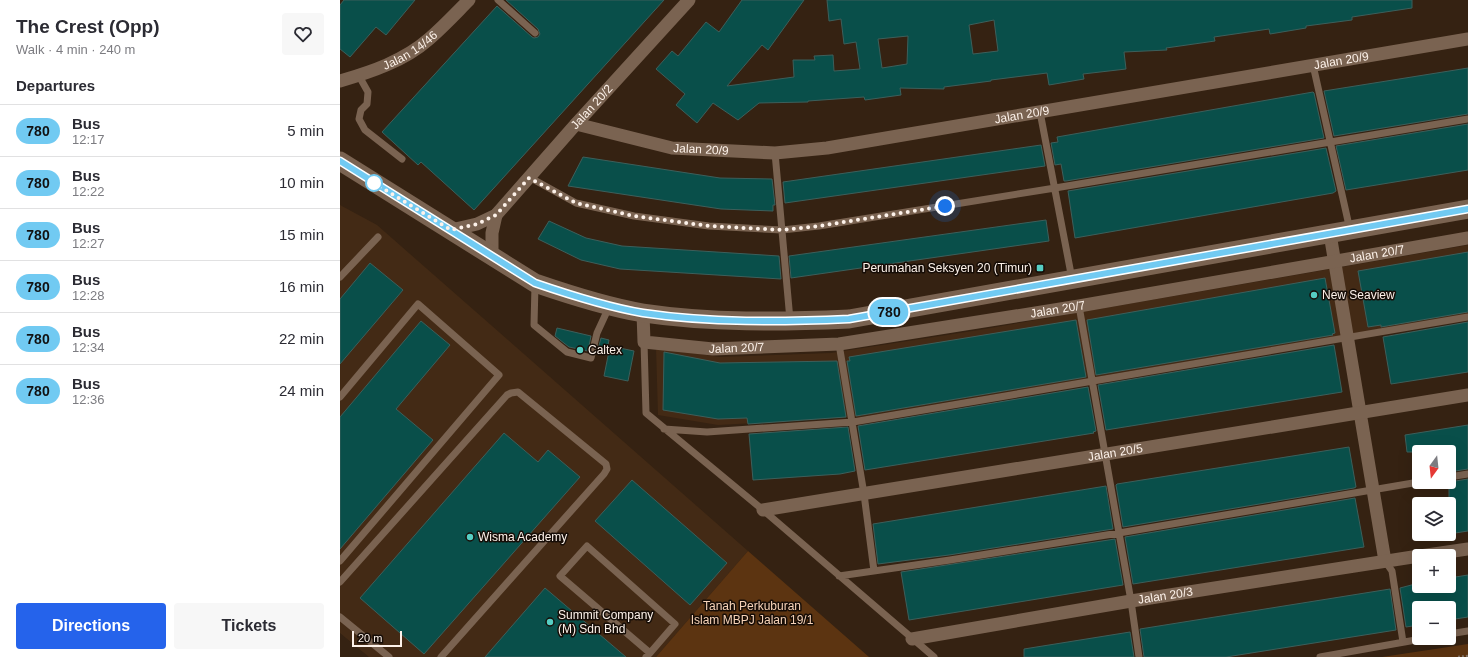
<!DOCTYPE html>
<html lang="en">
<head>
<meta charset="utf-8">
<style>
  body { margin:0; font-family:Arial,sans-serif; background:#f7f7f7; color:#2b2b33; height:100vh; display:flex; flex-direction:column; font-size:15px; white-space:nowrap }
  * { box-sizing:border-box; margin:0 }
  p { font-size:13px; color:#7c7c81 }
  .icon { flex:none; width:22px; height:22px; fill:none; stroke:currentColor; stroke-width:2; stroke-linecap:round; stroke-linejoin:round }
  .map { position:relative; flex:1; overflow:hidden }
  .side { display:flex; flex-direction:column; background:#fff; width:340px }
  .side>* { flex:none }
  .badge { padding:0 8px; border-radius:13px; font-size:14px; line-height:26px }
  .needle { width:26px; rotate:195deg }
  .controls { position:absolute; left:1072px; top:445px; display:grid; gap:8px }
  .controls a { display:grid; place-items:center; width:44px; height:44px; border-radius:4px; background:#fff; box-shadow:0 4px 16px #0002; font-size:20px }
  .scale { position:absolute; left:12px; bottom:10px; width:50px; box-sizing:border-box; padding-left:4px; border:2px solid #fdf2ea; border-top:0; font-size:11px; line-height:14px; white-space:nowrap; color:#fdf2ea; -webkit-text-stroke:3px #160d07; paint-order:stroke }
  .you { position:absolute; width:20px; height:20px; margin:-10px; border:3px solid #fff; border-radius:50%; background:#1a73e8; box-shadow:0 0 0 6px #1a73e833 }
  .map>.badge { position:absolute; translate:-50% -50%; box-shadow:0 0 0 2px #fff }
  h2 { padding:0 16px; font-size:15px; line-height:36px }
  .round { display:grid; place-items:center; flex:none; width:42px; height:42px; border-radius:4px; background:#f7f7f7 }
  .overview { display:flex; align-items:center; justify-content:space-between; height:68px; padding:0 16px }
  h1 { font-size:19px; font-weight:700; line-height:30px }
  .button { display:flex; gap:8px; margin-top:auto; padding:8px 16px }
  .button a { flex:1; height:46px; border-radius:4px; background:#2563eb; color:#fff; font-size:16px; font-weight:700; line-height:46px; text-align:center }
  .button a+a { background:#f7f7f7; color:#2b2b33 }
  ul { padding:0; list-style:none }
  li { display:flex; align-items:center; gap:12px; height:52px; padding:0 16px; border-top:1px solid #e1e1e2 }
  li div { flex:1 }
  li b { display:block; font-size:15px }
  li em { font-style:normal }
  li .badge { min-width:44px; font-weight:700; text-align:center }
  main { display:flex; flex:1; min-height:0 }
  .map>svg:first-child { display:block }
  .built { fill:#432a15 }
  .green { fill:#5c3411 }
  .building { fill:#094f4a; stroke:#3d5f5b; fill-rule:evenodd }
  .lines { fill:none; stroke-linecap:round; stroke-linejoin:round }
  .path { stroke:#807063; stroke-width:2.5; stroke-dasharray:2 2; stroke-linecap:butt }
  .lane { stroke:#7a6351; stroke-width:7 }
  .street { stroke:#7a6351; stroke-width:13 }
  .secondary { stroke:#7a6351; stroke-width:19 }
  .line-casing { stroke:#fff; stroke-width:9 }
  .line { stroke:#71caf2; stroke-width:6 }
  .walk { stroke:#fdf2ea; stroke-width:4; stroke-dasharray:0 7.2 }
  .stop-dot { fill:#fff; stroke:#71caf2; stroke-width:2 }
  .poi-dot { fill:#56cec3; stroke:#160d07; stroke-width:1.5 }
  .labels { text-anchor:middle; stroke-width:3; stroke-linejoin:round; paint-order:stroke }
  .street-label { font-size:12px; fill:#fdf2ea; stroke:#160d07 }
  .poi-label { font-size:12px; fill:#fdf2ea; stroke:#160d07; text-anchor:start }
  .park-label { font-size:12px; fill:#f7d3b8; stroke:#160d07 }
</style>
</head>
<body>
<main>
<section class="side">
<div class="overview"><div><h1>The Crest (Opp)</h1><p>Walk · 4 min · 240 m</p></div><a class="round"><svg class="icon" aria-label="heart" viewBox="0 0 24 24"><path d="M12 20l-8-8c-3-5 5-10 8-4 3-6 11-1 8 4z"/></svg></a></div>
<h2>Departures</h2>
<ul>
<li><span class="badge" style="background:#71caf2;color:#111">780</span><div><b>Bus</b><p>12:17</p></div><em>5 min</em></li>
<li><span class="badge" style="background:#71caf2;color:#111">780</span><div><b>Bus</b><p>12:22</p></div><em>10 min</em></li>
<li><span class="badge" style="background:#71caf2;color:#111">780</span><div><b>Bus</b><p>12:27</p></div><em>15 min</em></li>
<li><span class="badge" style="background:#71caf2;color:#111">780</span><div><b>Bus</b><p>12:28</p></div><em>16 min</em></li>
<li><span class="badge" style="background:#71caf2;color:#111">780</span><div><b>Bus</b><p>12:34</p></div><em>22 min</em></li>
<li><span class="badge" style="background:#71caf2;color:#111">780</span><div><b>Bus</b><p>12:36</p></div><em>24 min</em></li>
</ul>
<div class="button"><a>Directions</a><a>Tickets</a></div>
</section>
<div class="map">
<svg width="1128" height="657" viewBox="0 0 1128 657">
  <rect width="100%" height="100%" fill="#352212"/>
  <path class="built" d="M0 205 37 225 408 551 316 657H29L0 633Z
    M1128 245V314L519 417 378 425 318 415 316 347 379 357 491 353 639 330Z"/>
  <path class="green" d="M408 551 529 657H316Z
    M1128 644V657H1042Z"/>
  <path class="building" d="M4 0H75L46 35 36 27 10 57 0 49V5Z
    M166 0H324L134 210 81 162 78 165 42 132 157 6 192 37 194 38 198 37 200 34 198 29Z
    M402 0H464L428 50 422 45 387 86 454 77 453 60H475L474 56 493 55 494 71 520 69 516 42 504 44 501 19 489 21 487 0H1072V8L1012 17V20L966 26V28L930 34 929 29 874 37 875 41 826 48 827 50 784 52 786 69 743 74 744 79 709 85 707 73 651 80V81L604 87V89L560 88 561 95 525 100 524 97 468 101V102L419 103 398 120 373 103 357 123 336 105 345 94 316 69 332 51 338 56 366 22 379 32ZM654 20 658 51 633 54 629 25ZM568 36 567 64 542 68 538 39Z
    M1128 68V114L994 136 984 91Z
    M973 92 974 93 984 138 726 181H724L721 164 715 165 711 143 718 142 717 137Z
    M1128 124V170L1006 190 996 146Z
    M701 145 705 166 445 203 443 182Z
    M986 148 996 191 993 193 735 238 728 191Z
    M243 157 380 178 432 179 435 205H433V211L381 209 228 186Z
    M706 220 709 241 451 278 449 256Z
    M209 221 246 238 282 246 439 256 441 279 280 269 241 260 198 239Z
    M1128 252V312L1041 327V325L1028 327 1018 271Z
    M30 263 63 290 0 364V299Z
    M985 278 995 333 992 334 993 335 756 375 747 320Z
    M736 320 746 377 516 416 507 361H510L509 357Z
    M81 321 110 345 56 409 93 440 0 549V417Z
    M1128 322V372L1051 384 1043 337Z
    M217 328 251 336 248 351 229 347 215 336Z
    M261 338 269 340 266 355 257 353Z
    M994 345 1002 392 766 430 758 385Z
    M270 346 294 351 288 381 264 376Z
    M324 352 380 363 497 361 506 417 408 424 407 418 378 419 323 410Z
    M748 387 756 431 753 432 754 433 525 470 518 426Z
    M1128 425V469L1109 472V452H1067L1065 435Z
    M508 427 515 471 500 474 413 480 409 434Z
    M164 433 198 462 208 450 240 477 84 654 20 598Z
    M1009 447 1016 487 1014 488 783 527 776 485 777 484Z
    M1128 479V531L1109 534V482Z
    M292 480 387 563 350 605 255 521Z
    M766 486 773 529 609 555 538 564 533 524Z
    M1015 498 1024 547 793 584 785 537Z
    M775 539 783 585 569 620 561 572Z
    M1128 575V617L1109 620V608H1079V625L1066 627 1060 588 1079 583V586H1109V578Z
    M205 588 286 657H145Z
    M1050 589 1056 630 886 657H804L800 629Z
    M790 632 794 657H684V649Z"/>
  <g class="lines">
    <path class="path" d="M1118 657 1128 656"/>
    <path class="lane" d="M158 0 195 33
      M973 65 1010 230
      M19 76 28 92 27 104 21 110 19 119 25 130 62 159
      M700 112 732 279
      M435 153 450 320
      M189 177 236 203 294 216 369 226 442 230 479 226 715 188 1128 119
      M0 277 38 237
      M195 285 194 325 227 352 251 358 257 333 269 307
      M739 306 791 601 799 657
      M304 342 306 413 423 510 594 657
      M499 344 524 494 534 571
      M0 397 78 304 159 375 0 561
      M324 429 367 432 513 422 1128 317
      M1109 477 1128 474
      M1045 561 1052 571 1063 642
      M499 576 610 560 779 533 1079 482
      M0 582 167 395 171 393 178 392 266 464 267 469 264 474 101 657
      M0 617 49 657
      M1109 634 1128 631
      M306 657 310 653 220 576 247 546 335 624 310 653
      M980 657 1087 638"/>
    <g class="street">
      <path id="s1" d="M0 81C31 72 64 61 89 39 103 27 116 13 129 0"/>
      <path id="s2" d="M236 124 332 148 435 153 487 148 1128 39"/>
      <path id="s3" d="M111 230 137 224 156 215 236 124 349 0"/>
      <path d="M990 234 1045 561"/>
      <path d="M152 255V233L156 215"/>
      <path id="s4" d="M303 313 304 342 373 349 499 344 739 306 1128 238"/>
      <path id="s5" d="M423 510 1128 395"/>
      <path d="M1080 556 1128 549"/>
      <path id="s6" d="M572 639 791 601 1079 556"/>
    </g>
    <path class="secondary" d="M0 161 195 283C230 295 267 307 303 313 370 323 442 322 509 319L1128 209"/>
  </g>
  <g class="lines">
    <g class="line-casing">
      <path id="line" d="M0 161 195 283C230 295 267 307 303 313 370 323 442 322 509 319L1128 209"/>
    </g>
    <use href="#line" class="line"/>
    <path class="walk" d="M34 183 111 230 137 224 156 215 189 178 236 203 294 216 369 226 442 230 479 226 605 206"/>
  </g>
  <circle class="stop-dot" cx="34" cy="183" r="8"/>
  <g class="poi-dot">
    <rect x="696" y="264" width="8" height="8" rx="2"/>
    <circle cx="974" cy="295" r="4"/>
    <circle cx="240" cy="350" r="4"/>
    <circle cx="130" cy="537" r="4"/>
    <circle cx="210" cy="622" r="4"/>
  </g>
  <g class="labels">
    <g class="street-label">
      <text dy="4" stroke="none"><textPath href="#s1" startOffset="77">Jalan 14/46</textPath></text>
      <text dy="4" stroke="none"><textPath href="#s2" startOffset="776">Jalan 20/9</textPath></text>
      <text dy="4" stroke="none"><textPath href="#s3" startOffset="192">Jalan 20/2</textPath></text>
      <text dy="4" stroke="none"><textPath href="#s2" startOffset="452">Jalan 20/9</textPath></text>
      <text dy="4" stroke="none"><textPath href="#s2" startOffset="128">Jalan 20/9</textPath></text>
      <text dy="4" stroke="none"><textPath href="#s4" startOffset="770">Jalan 20/7</textPath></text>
      <text dy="4" stroke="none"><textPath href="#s4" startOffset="446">Jalan 20/7</textPath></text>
      <text dy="4" stroke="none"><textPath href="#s4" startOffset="122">Jalan 20/7</textPath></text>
      <text dy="4" stroke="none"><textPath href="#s5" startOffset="357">Jalan 20/5</textPath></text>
      <text dy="4" stroke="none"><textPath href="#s6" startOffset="257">Jalan 20/3</textPath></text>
    </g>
    <g class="poi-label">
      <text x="692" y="272" text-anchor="end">Perumahan Seksyen 20 (Timur)</text>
      <text x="982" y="299">New Seaview</text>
      <text x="248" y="354">Caltex</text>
      <text x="138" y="541">Wisma Academy</text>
      <text x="218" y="619">Summit Company<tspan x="218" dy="14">(M) Sdn Bhd</tspan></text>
    </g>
    <g class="park-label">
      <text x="412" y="610">Tanah Perkuburan<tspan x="412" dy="14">Islam MBPJ Jalan 19/1</tspan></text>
    </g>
  </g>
</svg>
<div class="controls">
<a><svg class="needle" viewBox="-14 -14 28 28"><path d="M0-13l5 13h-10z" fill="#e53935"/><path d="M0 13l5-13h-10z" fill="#7c7c81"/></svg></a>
<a><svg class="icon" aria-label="layers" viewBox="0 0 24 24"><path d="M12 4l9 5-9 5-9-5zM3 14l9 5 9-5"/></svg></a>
<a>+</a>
<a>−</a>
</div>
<div class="scale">20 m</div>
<div class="you" style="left:605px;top:206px"></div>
<b class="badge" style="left:549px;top:312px;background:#71caf2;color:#111">780</b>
</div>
</main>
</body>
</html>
